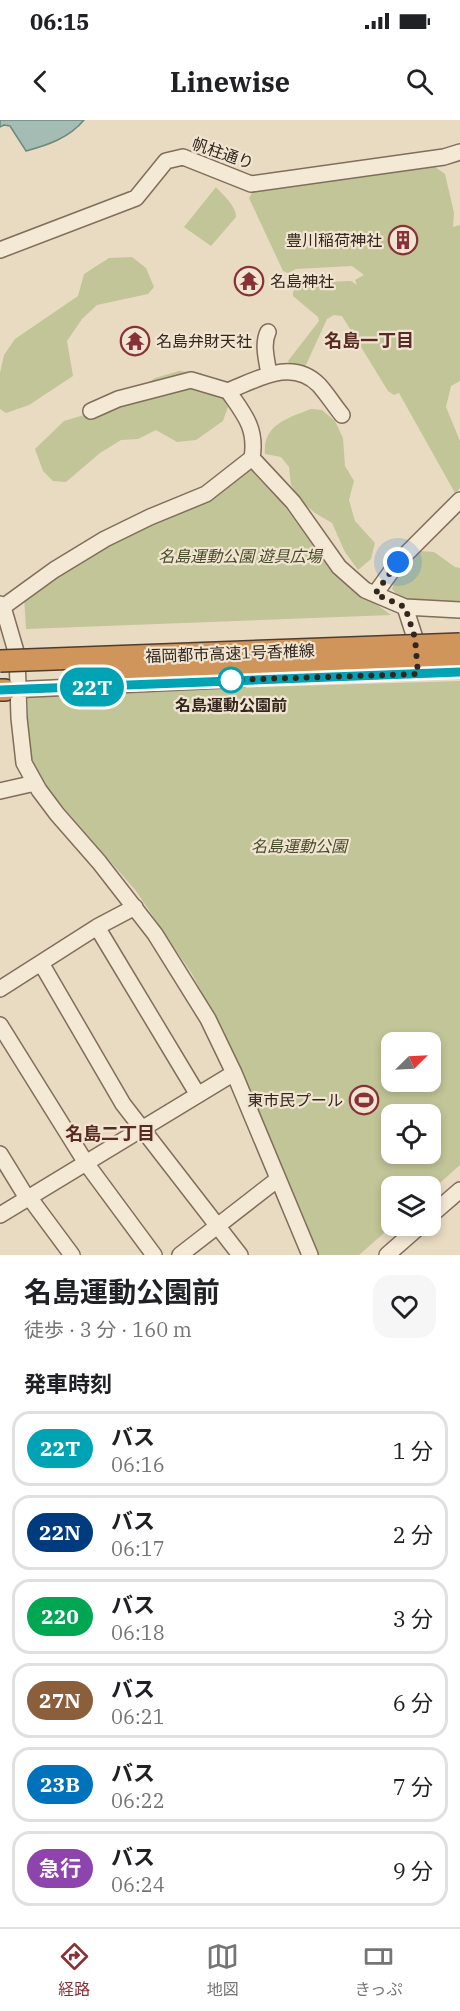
<!DOCTYPE html>
<html lang="ja">
<head>
<meta charset="utf-8">
<style>
  body { margin:0; font-family:"IBM Plex Serif","Noto Sans JP",serif; background:#f6f6f6; color:#202124; height:100vh; display:flex; flex-direction:column; font-size:22px; white-space:nowrap }
  * { box-sizing:border-box; margin:0 }
  p { font-size:20px; color:#757577 }
  .icon { flex:none; width:33px; height:33px; fill:none; stroke:currentColor; stroke-width:2; stroke-linecap:round; stroke-linejoin:round }
  .map { position:relative; height:1135px; overflow:hidden }
  .details { display:flex; flex-direction:column; background:#fff; flex:1 }
  .details>* { flex:none }
  .badge { padding:0 12px; border-radius:20px; font-size:21px; line-height:39px }
  .needle { width:39px; rotate:66deg }
  .tools { position:absolute; left:381px; top:912px; display:grid; gap:12px }
  .tools a { display:grid; place-items:center; width:60px; height:60px; border-radius:12px; background:#fff; box-shadow:0 3px 9px #0003; font-size:30px }
  .you { position:absolute; width:30px; height:30px; margin:-15px; border:4px solid #fff; border-radius:50%; background:#1a73e8; box-shadow:0 0 0 9px #1a73e833 }
  .map>.badge { position:absolute; translate:-50% -50%; box-shadow:0 0 0 3px #fff }
  h2 { padding:0 24px; font-size:22px; line-height:54px }
  .round { display:grid; place-items:center; flex:none; width:63px; height:63px; border-radius:18px; background:#f6f6f6 }
  .overview { display:flex; align-items:center; justify-content:space-between; height:102px; padding:0 24px }
  h1 { font-size:28px; font-weight:700; line-height:45px }
  ul { padding:0; list-style:none }
  li { display:flex; align-items:center; gap:18px; height:75px; margin:0 12px 9px; padding:0 12px; border:3px solid #e0e0e0; border-radius:18px }
  li div { flex:1 }
  li b { display:block; font-size:22px }
  li em { font-style:normal }
  li .badge { min-width:66px; font-weight:700; text-align:center }
  .status { display:flex; justify-content:space-between; align-items:center; height:42px; padding:0 30px; background:#fff; direction:ltr }
  .status svg { height:16px; fill:currentColor }
  header { display:flex; justify-content:space-between; align-items:center; height:78px; padding:0 24px; background:#fff; font-size:27px; font-weight:700 }
  .tabs { display:flex; justify-content:space-around; align-items:center; height:84px; border-top:2px solid #e0e0e0; background:#fff; font-size:16px; color:#757577 }
  .tabs a { display:grid; justify-items:center; gap:3px }
  .tabs .active { color:#883238 }
  .map>svg:first-child { display:block }
  .green { fill:#c2c597; fill-rule:evenodd }
  .water { fill:#a4bcb3; stroke:#6c887f; stroke-width:1.5 }
  .lines { fill:none; stroke-linecap:round; stroke-linejoin:round }
  .minor-casing { stroke:#806d5b; stroke-width:18 }
  .highway-casing { stroke:#4e3c2f; stroke-width:24 }
  .minor { stroke:#f4e9d4; stroke-width:15 }
  .highway { stroke:#cf955b; stroke-width:21 }
  .highway-bridge-casing { stroke:#4e3c2f; stroke-width:24; stroke-linecap:butt }
  .highway-bridge { stroke:#cf955b; stroke-width:21 }
  .line-casing { stroke:#fff; stroke-width:14 }
  .line { stroke:#00a3b4; stroke-width:9 }
  .walk { stroke:#32261e; stroke-width:6; stroke-dasharray:0 10.8 }
  .stop-dot { fill:#fff; stroke:#00a3b4; stroke-width:3 }
  .labels { text-anchor:middle; stroke-width:4.5; stroke-linejoin:round; paint-order:stroke }
  .street-label { font-size:16px; fill:#32261e; stroke:#f1e5d1 }
  .poi-label { font-size:16px; fill:#32261e; stroke:#f1e5d1; text-anchor:end }
  .park-label { font-size:16px; font-style:italic; fill:#454c27; stroke:#f1e5d1 }
  .stop-label { font-size:16px; font-weight:bold; fill:#32261e; stroke:#f1e5d1 }
  .neighbourhood-label { font-size:18px; font-weight:bold; fill:#592a22; stroke:#f1e5d1 }
</style>
</head>
<body>
<div class="status"><b>06:15</b><svg viewBox="0 0 49 12"><path d="M0 12V9h3v3zM5 12V6h3v6zM10 12V3h3v9zM15 12V0h3v12zM26 1h20v11H26zM47 4h2v5h-2z"/></svg></div>
<header><svg class="icon" aria-label="back" viewBox="0 0 24 24"><path d="M15 5l-7 7 7 7"/></svg>Linewise<svg class="icon" aria-label="search" viewBox="0 0 24 24"><circle cx="10" cy="10" r="6"/><path d="M15 15l6 6"/></svg></header>
<div class="map">
<svg width="460" height="1135" viewBox="0 0 460 1135">
  <rect width="100%" height="100%" fill="#e8dbc2"/>
  <path class="green" d="M435 47 445 54 454 93 453 107 460 105V261L451 266 446 287 460 321V368L455 373 399 273 394 275 388 271 342 196 334 195 327 199 305 247 292 246 288 241 319 201 318 197 293 176V172L301 163 351 161 357 165 355 160 364 155 352 146 296 149 288 153 283 151 249 78 253 71 344 57Z
    M216 67C224 76 236 86 236 97L211 126 184 107Z
    M132 137 146 148 154 167 148 174 97 185 82 199 67 221 73 256 29 285 6 293 0 289V253L4 235 15 219 78 176 84 154 109 138Z
    M179 251 200 253 224 276 228 287 223 301 196 320 177 322 156 310 138 319 121 320 100 333 66 362 53 361 43 351 35 329 64 301 117 285 155 258Z
    M311 289 322 290 335 301 343 318 345 346 354 361 349 380 355 401 375 423 371 439 358 450 345 432 332 403 315 393 303 383 291 365 289 347 281 337 265 334C262 305 288 298 311 289Z
    M253 342 330 450 391 495 26 509 24 476 54 453Z
    M420 431 434 432 455 447 460 448V483L401 479 392 469C397 452 407 442 420 431Z
    M460 561V1045L431 1071 430 1066H392V1106L359 1135H316L241 948 192 854 136 771 39 659 28 634V574ZM392 922H430V962H392ZM392 994H430V1034H392Z"/>
  <path class="water" d="M0 0H84C69 18 48 25 26 31L10 6 4 5 0 7Z"/>
  <g class="lines">
    <g class="minor-casing">
      <path id="minor" d="M0 130 136 78 166 41 183 37 251 64 444 37 460 32
        M268 212C262 224 267 241 269 254
        M228 271C244 294 257 308 252 338
        M91 291 118 279 191 260 228 271C256 260 292 237 319 265 327 274 334 285 342 295
        M375 474 398 442 460 380
        M0 484 3 487 17 535 19 598 24 643 39 670 57 694 99 742 155 814 208 899 234 953 310 1135
        M3 487 54 450 105 419 150 397 206 374 252 338 293 382 339 447 365 470 405 487 460 490
        M405 487 415 518 416 533
        M10 570 244 559
        M0 671 35 663
        M97 807 198 975
        M41 843 123 984 240 1135
        M0 869 97 807 135 787
        M0 905 86 1043 154 1135
        M0 1034 27 1078
        M29 1077 72 1135
        M0 1095 234 953
        M430 1096 460 1070
        M180 1135 278 1059
        M387 1135 420 1106"/>
    </g>
    <g class="highway-casing">
      <path id="highway" d="M0 570H5"/>
    </g>
    <use href="#minor" class="minor"/>
    <use href="#highway" class="highway"/>
    <g class="highway-bridge-casing">
      <path id="highway-bridge" d="M0 541 460 524
        M107 551 323 549 460 544"/>
    </g>
    <use href="#highway-bridge" class="highway-bridge"/>
  </g>
  <g class="lines">
    <g class="line-casing">
      <path id="line" d="M0 570 460 552"/>
    </g>
    <use href="#line" class="line"/>
    <path class="walk" d="M231 560 418 554 415 518 405 487 375 474 398 442"/>
  </g>
  <defs>
    <g id="building-ring" transform="scale(1.5)"><circle r="9.5" fill="#f1e5d1" stroke="#883238" stroke-width="1.5"/><path d="M-4-6H4V6H1V3H-1V6H-4ZM-2.5-4.3h1.7v1.8h-1.7ZM.8-4.3h1.7v1.8H.8ZM-2.5-1h1.7V.8h-1.7ZM.8-1h1.7V.8H.8Z" fill="#883238"/></g>
    <g id="temple-ring" transform="scale(1.5)"><circle r="9.5" fill="#f1e5d1" stroke="#883238" stroke-width="1.5"/><path d="M0-6L5-2H3V0L6.5 2.5H4V6H1.5V3h-3V6H-4V2.5H-6.5L-3 0V-2H-5Z" fill="#883238"/></g>
    <g id="stadium-ring" transform="scale(1.5)"><circle r="9.5" fill="#f1e5d1" stroke="#883238" stroke-width="1.5"/><path d="M0-5a6.5 5 0 1 0 0 10a6.5 5 0 1 0 0-10ZM-3.5-1.8h7v3.6h-7Z" fill="#883238"/></g>
  </defs>
  <g fill-rule="evenodd">
    <use href="#building-ring" x="403" y="120"/>
    <use href="#temple-ring" x="249" y="161"/>
    <use href="#temple-ring" x="135" y="221"/>
    <use href="#stadium-ring" x="364" y="980"/>
  </g>
  <circle class="stop-dot" cx="231" cy="560" r="12"/>
  <g class="labels">
    <g class="street-label">
      <text transform="translate(223 33) rotate(19)" y="6">帆柱通り</text>
      <text transform="translate(230 533) rotate(-2)" y="6">福岡都市高速1号香椎線</text>
    </g>
    <g class="poi-label">
      <text x="382" y="126">豊川稲荷神社</text>
      <text x="270" y="167" text-anchor="start">名島神社</text>
      <text x="156" y="227" text-anchor="start">名島弁財天社</text>
      <text x="343" y="986">東市民プール</text>
    </g>
    <g class="park-label">
      <text x="240" y="442">名島運動公園 遊具広場</text>
      <text x="299" y="732">名島運動公園</text>
    </g>
    <g class="stop-label">
      <text x="231" y="591">名島運動公園前</text>
    </g>
    <g class="neighbourhood-label">
      <text x="369" y="227">名島一丁目</text>
      <text x="110" y="1020">名島二丁目</text>
    </g>
  </g>
</svg>
<div class="tools">
<a><svg class="needle" viewBox="-14 -14 28 28"><path d="M0-13l5 13h-10z" fill="#e53935"/><path d="M0 13l5-13h-10z" fill="#757577"/></svg></a>
<a><svg class="icon" aria-label="locate" viewBox="0 0 24 24"><circle cx="12" cy="12" r="6"/><path d="M12 2v4M12 18v4M2 12h4M18 12h4"/></svg></a>
<a><svg class="icon" aria-label="layers" viewBox="0 0 24 24"><path d="M12 4l9 5-9 5-9-5zM3 14l9 5 9-5"/></svg></a>
</div>
<div class="you" style="left:398px;top:442px"></div>
<b class="badge" style="left:92px;top:567px;background:#00a3b4;color:#fff">22T</b>
</div>
<section class="details">
<div class="overview"><div><h1>名島運動公園前</h1><p>徒歩 · 3 分 · 160 m</p></div><a class="round"><svg class="icon" aria-label="heart" viewBox="0 0 24 24"><path d="M12 20l-8-8c-3-5 5-10 8-4 3-6 11-1 8 4z"/></svg></a></div>
<h2>発車時刻</h2>
<ul>
<li><span class="badge" style="background:#00a3b4;color:#fff">22T</span><div><b>バス</b><p>06:16</p></div><em>1 分</em></li>
<li><span class="badge" style="background:#003b80;color:#fff">22N</span><div><b>バス</b><p>06:17</p></div><em>2 分</em></li>
<li><span class="badge" style="background:#00a651;color:#fff">220</span><div><b>バス</b><p>06:18</p></div><em>3 分</em></li>
<li><span class="badge" style="background:#8b5e3c;color:#fff">27N</span><div><b>バス</b><p>06:21</p></div><em>6 分</em></li>
<li><span class="badge" style="background:#0072bc;color:#fff">23B</span><div><b>バス</b><p>06:22</p></div><em>7 分</em></li>
<li><span class="badge" style="background:#8e44ad;color:#fff">急行</span><div><b>バス</b><p>06:24</p></div><em>9 分</em></li>
</ul>
</section>
<nav class="tabs">
<a class="active"><svg class="icon" aria-label="directions" viewBox="0 0 24 24"><path d="M12 3l9 9-9 9-9-9zM9 14v-3h6M13 9l2 2-2 2"/></svg>経路</a>
<a><svg class="icon" aria-label="map" viewBox="0 0 24 24"><path d="M3 6l6-2 6 2 6-2v14l-6 2-6-2-6 2zM9 4v14M15 6v14"/></svg>地図</a>
<a><svg class="icon" aria-label="tickets" viewBox="0 0 24 24"><path d="M3 7h18v10H3zM15 7v10"/></svg>きっぷ</a>
</nav>
</body>
</html>
